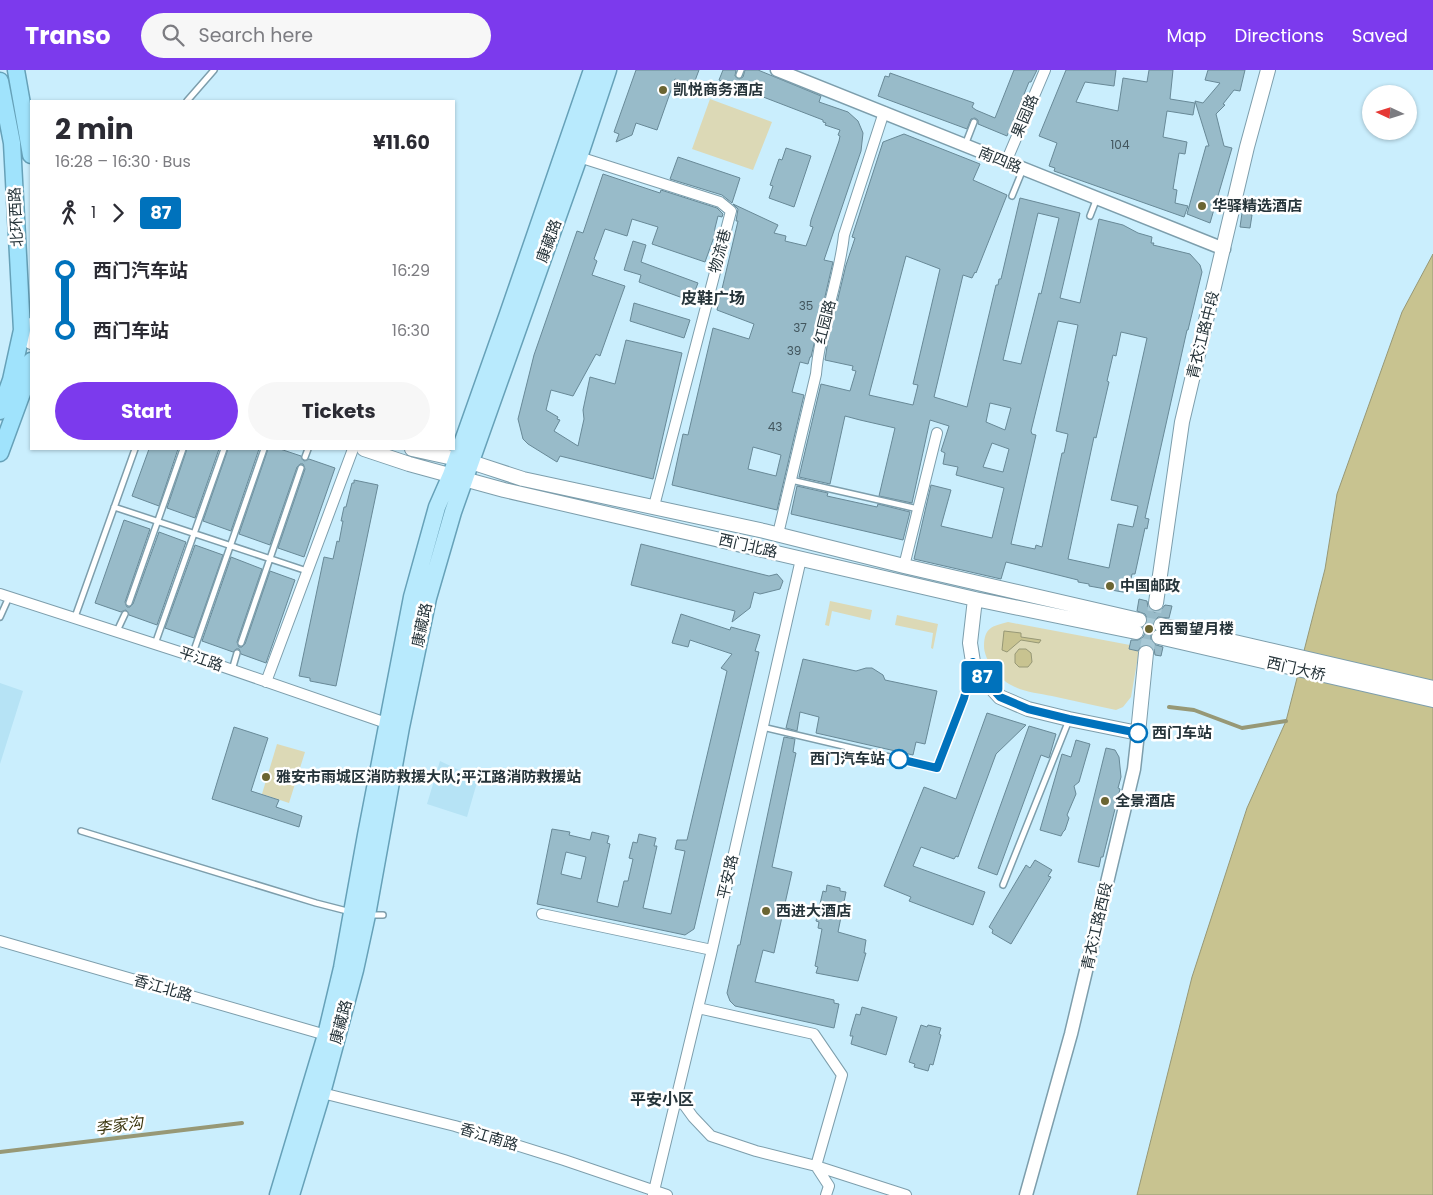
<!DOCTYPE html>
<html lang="en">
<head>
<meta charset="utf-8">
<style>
  body { margin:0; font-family:Poppins,"Noto Sans SC",sans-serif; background:#f7f7f7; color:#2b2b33; height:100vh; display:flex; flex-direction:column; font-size:19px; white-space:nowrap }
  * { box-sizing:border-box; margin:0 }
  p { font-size:16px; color:#7c7c81 }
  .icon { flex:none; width:28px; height:28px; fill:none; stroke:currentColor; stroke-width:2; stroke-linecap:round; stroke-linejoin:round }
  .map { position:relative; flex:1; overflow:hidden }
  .side { position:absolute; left:30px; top:30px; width:425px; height:350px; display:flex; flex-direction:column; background:#fff; border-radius:0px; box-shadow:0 1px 4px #0004 }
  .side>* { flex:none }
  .badge { padding:0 10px; border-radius:4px; font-size:18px; line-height:32px }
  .needle { width:32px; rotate:274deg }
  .fabs { position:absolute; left:1362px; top:15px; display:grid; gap:10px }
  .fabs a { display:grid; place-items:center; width:55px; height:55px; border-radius:50%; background:#fff; box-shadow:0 1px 4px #0004; font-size:25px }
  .map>.badge { position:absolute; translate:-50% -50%; box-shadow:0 0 0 2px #fff }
  .legs { display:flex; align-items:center; gap:8px; height:55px; padding:0 25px; font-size:16px }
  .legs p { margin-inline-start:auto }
  .overview { display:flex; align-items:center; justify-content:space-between; height:85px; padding:0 25px }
  h1 { font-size:28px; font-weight:700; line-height:38px }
  .cta { display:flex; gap:10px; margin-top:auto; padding:10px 25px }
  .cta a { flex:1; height:58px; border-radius:30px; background:#7c3aed; color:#fff; font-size:20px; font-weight:700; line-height:58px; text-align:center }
  .cta a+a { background:#f7f7f7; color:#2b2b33 }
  ul { padding:0 25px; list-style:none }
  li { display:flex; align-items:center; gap:18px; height:60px; font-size:19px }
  li i { display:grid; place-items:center; width:8px; height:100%; margin:0 6px; background:currentColor }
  li i::after { content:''; width:12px; height:12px; margin:-6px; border:4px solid; border-radius:50%; background:#fff }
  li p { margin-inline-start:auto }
  li:first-child i { background:linear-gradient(#0000 50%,currentColor 0) }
  li:last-child i { background:linear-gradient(currentColor 50%,#0000 0) }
  header { display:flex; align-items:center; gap:30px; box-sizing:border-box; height:70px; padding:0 25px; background:#7c3aed; color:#fff }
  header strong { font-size:24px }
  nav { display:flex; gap:28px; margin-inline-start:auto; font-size:18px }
  .search { width:350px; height:45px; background:#f7f7f7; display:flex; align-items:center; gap:12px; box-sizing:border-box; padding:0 18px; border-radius:28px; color:#7c7c81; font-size:19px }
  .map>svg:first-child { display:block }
  .built { fill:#b6e3f5 }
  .green { fill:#dcd9b6 }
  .water { fill:#c8c390; stroke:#979876 }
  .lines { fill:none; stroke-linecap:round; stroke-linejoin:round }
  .stream { stroke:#979876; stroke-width:4 }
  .building { fill:#98bbc9; stroke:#688997; fill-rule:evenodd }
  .secondary-tunnel { stroke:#a9c9d6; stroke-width:14; stroke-dasharray:14 7; stroke-linecap:butt }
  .service-casing { stroke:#7d9eac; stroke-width:8 }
  .minor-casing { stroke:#7d9eac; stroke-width:12 }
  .tertiary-casing { stroke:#7d9eac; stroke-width:15 }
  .secondary-casing { stroke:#7d9eac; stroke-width:16 }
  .primary-casing { stroke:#66a1b8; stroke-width:19 }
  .trunk-casing { stroke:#66a1b8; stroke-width:19 }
  .service { stroke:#fff; stroke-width:5 }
  .minor { stroke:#fff; stroke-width:10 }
  .tertiary { stroke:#fff; stroke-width:12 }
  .secondary { stroke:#fff; stroke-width:14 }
  .primary { stroke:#b8eafd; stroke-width:16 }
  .trunk { stroke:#a0e3fc; stroke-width:16 }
  .line-1-casing { stroke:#fff; stroke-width:11 }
  .line-1 { stroke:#0072bc; stroke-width:8 }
  .poi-dot { fill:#6b6532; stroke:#fff; stroke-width:2 }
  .stop-1-dot { fill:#fff; stroke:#0072bc; stroke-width:2.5 }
  .labels { text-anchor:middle; stroke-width:5; stroke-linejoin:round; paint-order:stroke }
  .number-label { font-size:12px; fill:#42565e }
  .poi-label { font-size:15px; font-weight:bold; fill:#26343a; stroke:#fff; text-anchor:start }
  .street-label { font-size:15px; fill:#26343a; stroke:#fff }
  .stop-label { font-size:15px; font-weight:bold; fill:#26343a; stroke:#fff; text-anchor:start }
  .neighbourhood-label { font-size:16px; font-weight:bold; fill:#26343a; stroke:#fff }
  .water-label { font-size:16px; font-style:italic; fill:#3b360e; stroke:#fff }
</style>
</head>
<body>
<header>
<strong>Transo</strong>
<div class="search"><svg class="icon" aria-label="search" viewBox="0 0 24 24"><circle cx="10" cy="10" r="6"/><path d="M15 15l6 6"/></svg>Search here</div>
<nav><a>Map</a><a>Directions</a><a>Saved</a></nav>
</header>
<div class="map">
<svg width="1433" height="1125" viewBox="0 0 1433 1125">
  <rect width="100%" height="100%" fill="#caeefd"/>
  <path class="built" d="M0 613 23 621 0 694Z
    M440 691 478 709 467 747 427 734Z"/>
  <path class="green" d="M710 29 772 52 753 100 692 79Z
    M830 531 872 540 870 550 832 541 829 556 825 555Z
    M897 545 938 554 933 579 931 578 933 563 895 555Z
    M1008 552 1130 575 1129 579 1139 581 1131 627 1123 637 1116 640C1094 635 1073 631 1052 626 1038 623 1024 622 1011 615 999 609 984 590 984 576 984 558 992 556 1008 552Z
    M277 674 305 682 289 733 262 724Z"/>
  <path class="water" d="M1433 184V1125H1137L1192 907 1247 738 1286 651 1325 499 1337 424 1402 242Z
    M1004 561 1021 563V567L1041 570 1039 573 1021 570 1007 582 1002 580Z
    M1019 579H1026L1031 583 1032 592 1028 597H1019L1015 593V584Z"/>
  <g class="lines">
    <path class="stream" d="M1169 637 1194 640 1242 658 1286 651
      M0 1082 242 1053"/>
  </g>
  <path class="building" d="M636 0H699L693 16 675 9 657 60 636 53 632 65 616 72 619 64 614 62Z
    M723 0H736L735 6 739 9 743 7 745 0H758L821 26 819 32 848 42 858 51 863 63 861 81 824 190 833 192 811 287H810L808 294 800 292 792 322 804 325 777 440 672 415 683 364 688 365 713 258 749 269 754 254 717 240 738 151H736L738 139 733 134 778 155 774 163 786 166 785 171 806 176 813 157 810 156 811 150 839 71 840 66 838 65 840 60 825 55 826 53 823 52V50L719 10ZM753 377 781 385 776 406 748 399Z
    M1014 0H1037L1031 12H1029L1007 66 978 54V50L975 48 971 49 967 59 878 26 885 6 889 7 890 3 974 33 972 37 976 40 995 48Z
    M1066 0H1116L1114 16 1085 12 1076 32 1118 41 1123 8 1147 12 1149 0H1173L1170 29 1195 33 1193 45 1167 41 1163 67 1187 72 1185 84 1179 83 1173 119 1177 120 1175 133 1188 136 1184 147 1054 101 1055 98 1049 96 1057 73 1039 66Z
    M1208 0H1245L1240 21 1234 20 1223 34 1225 35 1216 44 1224 76 1232 78 1210 153 1187 144 1206 76H1209L1195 31 1203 33 1220 13 1205 10Z
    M904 64 980 94 973 110 1007 125 976 203 975 202 972 208 963 205 934 327 967 337 996 215H998L999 209H1001L1020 128 1080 143 1060 228 1080 233 1099 149 1123 155 1138 163 1152 167 1151 173H1154L1153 175 1190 184 1200 195 1202 202 1188 260H1187L1145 448 1149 449 1147 459 1145 458 1135 504H1132L1128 523 1089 516V514L1078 512V510L1006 492 1001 509 914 489 931 415 951 420 941 456 992 468 1004 418 956 405 958 397 943 394 945 383 941 381 949 356 930 350 912 433 879 426 895 358 860 350 845 346 830 414 799 407 821 314 850 321 856 301 852 300 853 296 825 290 828 270 846 195 855 168 852 167 883 72ZM1038 143 1059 148 1041 224 1039 223 1021 294 1003 290ZM906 186 940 199 913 314 918 315 913 335 869 325ZM1058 251 1078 255 1056 361 1068 364 1064 383H1062L1042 477 1036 475 1035 479 1011 474 1036 365 1032 364 1031 361ZM1121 262 1147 268 1111 430 1138 436 1133 457 1118 454 1109 498 1068 489 1094 367 1096 368 1109 312 1107 311 1113 285 1116 286ZM990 333 1011 338 1005 360 986 352ZM992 373 1009 379 1003 402 983 397Z
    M786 78 811 86 794 137 769 128 773 116 770 115 779 89 782 90Z
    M678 87 740 108 732 133 722 125 670 109Z
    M603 104 660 123 661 120 717 138 723 144 722 147 718 146 715 158 714 167 705 192 652 174 658 157 632 149 627 166 605 159 594 189 597 191 592 205 625 216 600 286 596 284 573 326 551 320 546 340 558 347 557 349 560 350 554 361 578 376 584 349 583 340 590 307 615 314 626 270 682 283 653 409 560 386 557 392 528 374 523 369 518 349 534 285 577 161 583 163Z
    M1242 143 1252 145 1250 158 1240 157Z
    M633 171 646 175 641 192 698 213 691 231 639 212 641 205 624 200Z
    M634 233 690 250 684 268 630 251Z
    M149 379H178L159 436 132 426Z
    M187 379H219L195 448 167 438Z
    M228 379H259L231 461 203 451Z
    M268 379H280L301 386 304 391 309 389 335 398 304 487 278 478 305 399 303 394H300L297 397 270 475 239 464Z
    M354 410 378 415 336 616 310 611V608L299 606 324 487 333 489 337 471 339 472 343 451H341L344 437H346L352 413H354Z
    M797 416 828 423 827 426 877 437 878 434 910 442 903 470 791 444Z
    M124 450 150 459 125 532 127 537H130L133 534 159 462 186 472 157 555 129 545 126 540 121 542 95 533Z
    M641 474 769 506 777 504 783 511 780 519 760 524 754 522 750 538 732 552 735 541 631 515Z
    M195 475 223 485 194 568 165 558Z
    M231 487 262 499 237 572 239 577H242L245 574 270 501 295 510 266 593 241 584 239 579H236L233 582 202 571Z
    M1139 529 1147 531 1148 537 1154 542 1160 541 1165 535 1172 536 1169 548 1158 547 1152 554 1154 560 1151 565V569L1153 574 1163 577 1161 586 1155 585 1154 579 1147 574 1142 575 1138 581 1129 579 1131 570H1138L1143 567 1145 563 1143 557 1148 551 1145 544 1137 541Z
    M681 544 730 560 731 557 760 565 755 581 759 582 694 859 685 865 537 834 552 759 570 762 569 765 590 770 592 762 609 766 607 773 610 774 597 832 618 837 624 811H628L633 789 629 788 633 772 637 773 639 764 656 768 654 776H657L643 838 671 844 685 781 675 779 677 770H687L727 601 721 598 732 584 690 570 688 577 672 573ZM566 782 586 787 581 809 561 804Z
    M803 589 856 601 866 598H872L883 605 885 610 937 621 925 674 916 672 913 685 816 663 819 647 800 642 797 661 786 658Z
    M987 643 1026 655 996 684 958 787 956 786 954 789 921 777 913 796 985 822 973 855 909 831 911 827 884 816 924 717 956 729Z
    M1029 656 1056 664 1049 688 1041 685 997 805 978 798Z
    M234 657 268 668 251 721 279 730 276 737 302 746 299 757 212 729Z
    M784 667 795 669 793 682 796 683 772 797 792 802 774 883 763 880 755 912 834 930V933L839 934 834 958 735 936 730 931 727 923 738 875H740L742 865Z
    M1076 670 1090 674 1079 712 1074 716 1076 724 1067 745 1069 748 1065 760 1063 762 1061 766 1040 760 1062 684 1071 687Z
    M1106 678 1115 680 1119 687 1121 707 1118 718 1120 719 1103 787H1101L1099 797 1078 792Z
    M1035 790 1052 800 1048 806 1051 807 1011 874 992 863 993 860 989 857 1026 795 1030 798Z
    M827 815 840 818V821L846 822 838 862 866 870 864 883H866L858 911 816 903 818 897 815 896 822 859 818 858 819 852 816 851 823 821 826 822Z
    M862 937 897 947 886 985 851 974 853 966H850L851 961 856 944 860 945Z
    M921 955 927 957 928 955 941 958 939 964 941 965 933 995 930 994 928 1001 914 997 915 994 909 992Z"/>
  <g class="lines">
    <path class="secondary-tunnel" d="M1146 583 1156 533"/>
    <g class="service-casing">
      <path id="service" d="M739 5 741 0
        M187 31 214 0
        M965 75 974 52
        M1012 126 1023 99
        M1090 146 1097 128
        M305 387 308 379
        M791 410 918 439
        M114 437 307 501
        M129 533 183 379
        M0 547 9 527
        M75 547 135 379
        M117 561 125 544
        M241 573 301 398
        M155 574 224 379
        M192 586 264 379
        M232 600 237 583
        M762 657 937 698 964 628 972 597
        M81 761 316 833 351 842
        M1003 815 1069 650
        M369 845H383"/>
    </g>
    <g class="minor-casing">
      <path id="minor" d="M579 87 720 132 731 141 654 436
        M1006 92 1045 0
        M778 464 816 304C820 256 839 212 844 165L884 42
        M904 496 937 363
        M0 524 192 586 392 655
        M266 612 353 379
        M542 844 712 880
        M0 871 326 965
        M698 938 814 964 842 1005 816 1096 829 1116 826 1125
        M322 1023 455 1056 564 1090 667 1125
        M677 1025 693 1047 711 1066 756 1081 816 1096 906 1125
        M653 1125 712 880 801 489"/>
    </g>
    <g class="tertiary-casing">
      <path id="tertiary" d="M777 0 1224 179
        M1026 1125 1071 964 1134 699 1138 663"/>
    </g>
    <g class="secondary-casing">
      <path id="secondary" d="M31 255 22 260 31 272
        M364 379 409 394 504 420 975 529 1136 562
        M412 379 471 392 523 409 764 461 904 496 1139 550
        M975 529 970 573 973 592 981 606 1000 627 1028 639 1069 649 1138 663 1146 583
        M1156 533 1182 352 1247 77 1268 0
        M1161 555 1433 618
        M1159 567 1433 630"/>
    </g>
    <g class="primary-casing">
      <path id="primary" d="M278 1125 326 965 342 898 366 765 412 527 437 437 451 405 508 244 592 0
        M291 1125 322 1023 355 900 367 845 401 657 428 528 453 442 579 87 608 0"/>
    </g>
    <g class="trunk-casing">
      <path id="trunk" d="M16 0 31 85
        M0 11 12 73 22 260 11 310 0 341
        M0 383 25 315 31 291"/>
    </g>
    <use href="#service" class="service"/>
    <use href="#minor" class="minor"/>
    <use href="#tertiary" class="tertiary"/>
    <use href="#secondary" class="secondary"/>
    <use href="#primary" class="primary"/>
    <use href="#trunk" class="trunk"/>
  </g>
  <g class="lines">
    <g class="line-1-casing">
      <path id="line-1" d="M899 689 937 698 964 628 973 592 981 606 1000 627 1028 639 1069 649 1138 663"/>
    </g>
    <use href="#line-1" class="line-1"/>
  </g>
  <g class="poi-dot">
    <circle cx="663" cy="20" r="5"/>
    <circle cx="1202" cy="136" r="5"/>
    <circle cx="1110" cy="516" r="5"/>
    <circle cx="1149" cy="559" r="5"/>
    <circle cx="266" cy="707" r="5"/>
    <circle cx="1105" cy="731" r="5"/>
    <circle cx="766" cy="841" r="5"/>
  </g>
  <g class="stop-1-dot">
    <circle cx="1138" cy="663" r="9"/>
    <circle cx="899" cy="689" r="9"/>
  </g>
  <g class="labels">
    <g class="number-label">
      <text x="1120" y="79">104</text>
      <text x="806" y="240">35</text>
      <text x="800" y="262">37</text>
      <text x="794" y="285">39</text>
      <text x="775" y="361">43</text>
    </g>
    <g class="poi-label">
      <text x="673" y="25">凯悦商务酒店</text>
      <text x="1212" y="141">华驿精选酒店</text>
      <text x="1120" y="521">中国邮政</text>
      <text x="1159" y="564">西蜀望月楼</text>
      <text x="276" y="712">雅安市雨城区消防救援大队;平江路消防救援站</text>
      <text x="1115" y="736">全景酒店</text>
      <text x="776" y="846">西进大酒店</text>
    </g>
    <g class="street-label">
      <text transform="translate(1025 46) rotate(-67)" y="5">果园路</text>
      <text transform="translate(1000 90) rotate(22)" y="5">南四路</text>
      <text transform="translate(16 147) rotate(-93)" y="5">北环西路</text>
      <text transform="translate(549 171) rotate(-70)" y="5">康藏路</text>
      <text transform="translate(720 181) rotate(-75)" y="5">物流巷</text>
      <text transform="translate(825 252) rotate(-76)" y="5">红园路</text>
      <text transform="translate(1203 265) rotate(-76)" y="5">青衣江路中段</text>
      <text transform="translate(748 476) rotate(13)" y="5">西门北路</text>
      <text transform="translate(422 555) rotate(-78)" y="5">康藏路</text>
      <text transform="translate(201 589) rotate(19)" y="5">平江路</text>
      <text transform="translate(1296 599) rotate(13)" y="5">西门大桥</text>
      <text transform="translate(728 807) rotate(-77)" y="5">平安路</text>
      <text transform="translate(1097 856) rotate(-77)" y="5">青衣江路西段</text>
      <text transform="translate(163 918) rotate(16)" y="5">香江北路</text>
      <text transform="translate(341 952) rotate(-75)" y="5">康藏路</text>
      <text transform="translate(489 1067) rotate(17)" y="5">香江南路</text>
    </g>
    <g class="stop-label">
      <text x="1152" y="668">西门车站</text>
      <text x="885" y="694" text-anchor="end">西门汽车站</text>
    </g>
    <g class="neighbourhood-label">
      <text x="713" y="234">皮鞋广场</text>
      <text x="662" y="1035">平安小区</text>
    </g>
    <g class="water-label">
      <text transform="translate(119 1055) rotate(-7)" y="6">李家沟</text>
    </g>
  </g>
</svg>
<div class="fabs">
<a><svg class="needle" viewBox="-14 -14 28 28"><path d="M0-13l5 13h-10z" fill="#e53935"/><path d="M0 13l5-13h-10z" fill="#7c7c81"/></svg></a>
</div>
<b class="badge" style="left:982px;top:607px;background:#0072bc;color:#fff">87</b>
<section class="side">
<div class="overview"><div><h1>2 min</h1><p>16:28 – 16:30 · Bus</p></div><b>¥11.60</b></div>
<div class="legs"><svg class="icon" aria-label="walk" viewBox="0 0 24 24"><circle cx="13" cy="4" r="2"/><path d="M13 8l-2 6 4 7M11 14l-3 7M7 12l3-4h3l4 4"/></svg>1<svg class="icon" aria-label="forward" viewBox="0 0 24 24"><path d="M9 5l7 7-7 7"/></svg><b class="badge" style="background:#0072bc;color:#fff">87</b></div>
<ul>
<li><i style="color:#0072bc"></i><b>西门汽车站</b><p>16:29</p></li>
<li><i style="color:#0072bc"></i><b>西门车站</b><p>16:30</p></li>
</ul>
<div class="cta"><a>Start</a><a>Tickets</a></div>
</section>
</div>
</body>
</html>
